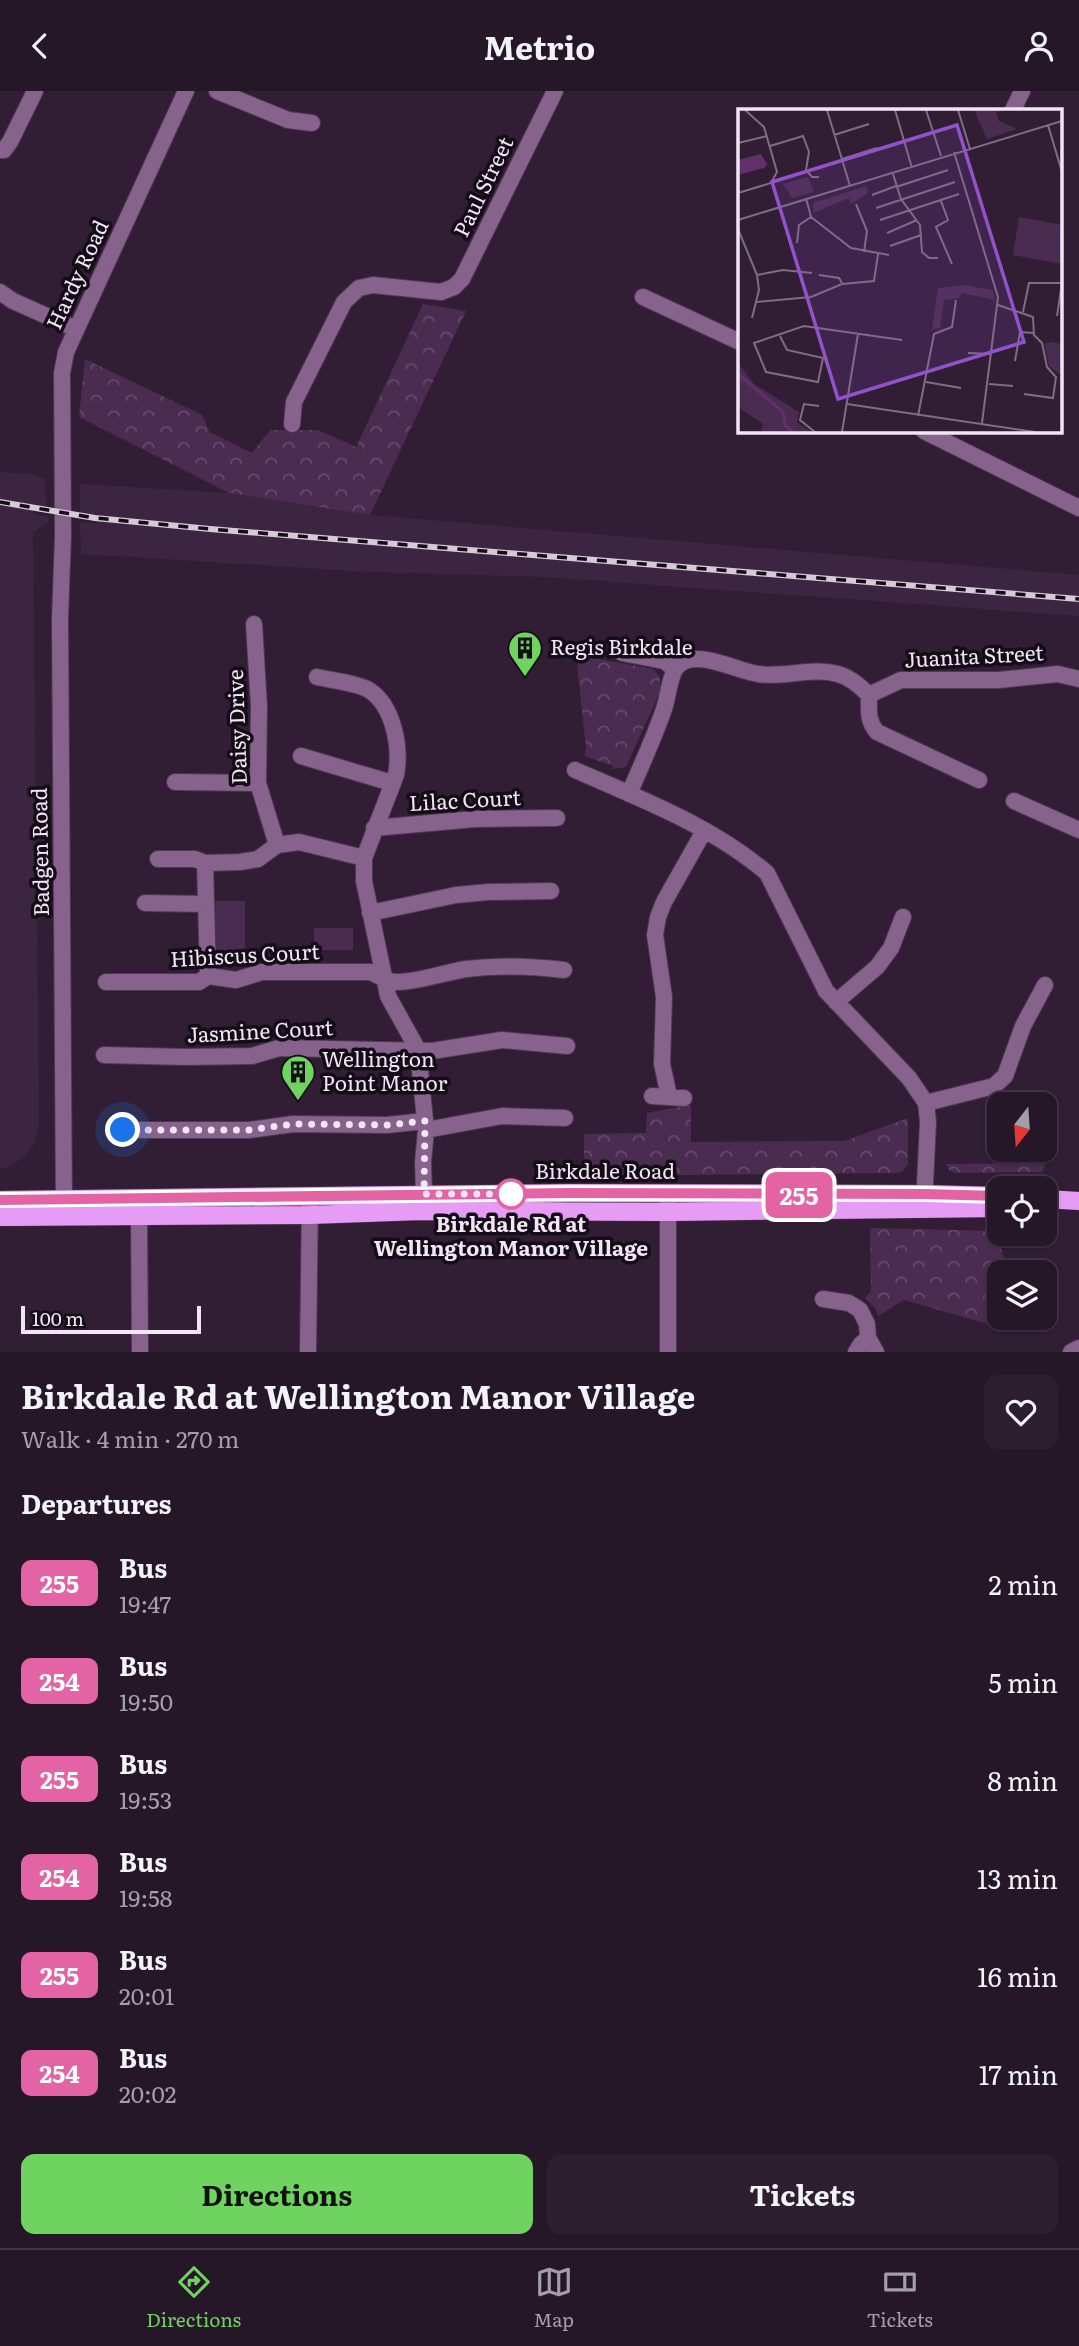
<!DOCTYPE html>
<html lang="en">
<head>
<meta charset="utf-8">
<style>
  body { margin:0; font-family:Literata,serif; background:#2d1f30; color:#f1f3f6; height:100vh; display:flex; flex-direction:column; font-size:26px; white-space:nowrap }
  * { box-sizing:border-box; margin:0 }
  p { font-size:23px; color:#a39fa8 }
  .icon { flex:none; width:38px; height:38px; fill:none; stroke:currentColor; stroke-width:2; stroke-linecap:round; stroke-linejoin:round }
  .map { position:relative; height:1261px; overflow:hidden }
  .sheet { display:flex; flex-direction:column; background:#251628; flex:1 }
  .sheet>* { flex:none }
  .badge { padding:0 14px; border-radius:10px; font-size:24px; line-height:46px }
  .needle { width:46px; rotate:197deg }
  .buttons { position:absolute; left:987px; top:1001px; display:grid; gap:14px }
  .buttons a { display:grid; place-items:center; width:70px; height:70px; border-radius:14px; background:#251628; box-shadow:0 2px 5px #0004,0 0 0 2px #423545; font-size:35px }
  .scale { position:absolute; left:21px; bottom:18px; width:180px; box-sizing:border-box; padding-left:7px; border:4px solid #f2e5f4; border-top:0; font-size:19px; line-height:24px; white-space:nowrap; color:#f2e5f4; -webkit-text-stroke:5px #140c16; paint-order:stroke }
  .you { position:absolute; width:35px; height:35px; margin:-18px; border:5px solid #fff; border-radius:50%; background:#1a73e8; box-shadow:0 0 0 10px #1a73e833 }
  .map>.badge { position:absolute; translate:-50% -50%; box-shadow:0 0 0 4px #fff }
  h2 { padding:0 21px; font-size:26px; line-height:63px }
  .round { display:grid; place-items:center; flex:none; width:74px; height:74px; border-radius:14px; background:#2d1f30 }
  .overview { display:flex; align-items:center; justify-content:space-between; height:119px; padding:0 21px }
  h1 { font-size:33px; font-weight:700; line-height:52px }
  .action { display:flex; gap:14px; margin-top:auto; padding:14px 21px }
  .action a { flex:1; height:80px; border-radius:14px; background:#6fd360; color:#111; font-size:28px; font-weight:700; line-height:80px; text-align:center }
  .action a+a { background:#2d1f30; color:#f1f3f6 }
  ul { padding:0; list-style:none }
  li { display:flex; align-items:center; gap:21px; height:98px; padding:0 21px }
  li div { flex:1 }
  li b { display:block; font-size:26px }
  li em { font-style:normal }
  li .badge { min-width:77px; font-weight:700; text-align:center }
  header { display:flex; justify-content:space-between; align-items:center; height:91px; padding:0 21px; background:#251628; font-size:32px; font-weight:700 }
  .tabs { display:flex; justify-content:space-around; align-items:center; height:98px; border-top:2px solid #423545; background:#251628; font-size:19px; color:#a39fa8 }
  .tabs a { display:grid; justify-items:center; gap:4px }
  .tabs .on { color:#6fd360 }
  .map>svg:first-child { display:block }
  .built { fill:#3c2541 }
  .park { fill:url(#park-crowns) }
  .pitch { fill:#4b2c51 }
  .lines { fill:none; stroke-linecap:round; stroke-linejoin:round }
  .minor-casing { stroke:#4c3a50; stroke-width:18 }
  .major-casing { stroke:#4c3a50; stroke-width:19 }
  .minor { stroke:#86628c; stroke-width:16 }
  .major { stroke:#e69bf4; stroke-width:18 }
  .rail-casing { stroke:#d7c9da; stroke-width:6 }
  .rail { stroke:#140c16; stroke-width:3.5; stroke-dasharray:10; stroke-linecap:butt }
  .line-casing { stroke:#fff; stroke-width:16 }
  .line { stroke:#e463a4; stroke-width:10 }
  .walk { stroke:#f2e5f4; stroke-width:7; stroke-dasharray:0 12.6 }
  .stop-dot { fill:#fff; stroke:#e463a4; stroke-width:3.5 }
  .labels { text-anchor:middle; stroke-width:7; stroke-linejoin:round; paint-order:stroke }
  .street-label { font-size:21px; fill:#f2e5f4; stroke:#140c16 }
  .poi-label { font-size:21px; fill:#f2e5f4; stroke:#140c16; text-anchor:start }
  .stop-label { font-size:21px; font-weight:bold; fill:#f2e5f4; stroke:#140c16 }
  .inset-river { fill:none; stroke:#612f6a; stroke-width:3.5 }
  .inset-road { fill:none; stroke:#7e6e81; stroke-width:2 }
  .view { fill:#9351ca; fill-opacity:0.15; stroke:#9351ca; stroke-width:3.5 }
  .inset-edge { fill:none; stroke:#f2e5f4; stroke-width:3.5 }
</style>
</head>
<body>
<header><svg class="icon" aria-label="back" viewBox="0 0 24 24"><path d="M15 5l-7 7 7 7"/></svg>Metrio<svg class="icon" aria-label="person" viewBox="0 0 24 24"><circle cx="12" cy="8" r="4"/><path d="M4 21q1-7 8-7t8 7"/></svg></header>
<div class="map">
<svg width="1079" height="1261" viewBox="0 0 1079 1261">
  <defs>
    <pattern id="park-crowns" width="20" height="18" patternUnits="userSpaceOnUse" patternTransform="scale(1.75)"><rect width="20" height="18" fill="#4b2c51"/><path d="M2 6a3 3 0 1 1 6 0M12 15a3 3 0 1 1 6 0" fill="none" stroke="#654a6b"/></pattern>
  </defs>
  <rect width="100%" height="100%" fill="#311e35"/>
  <path class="built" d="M0 381 34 383 38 386 44 387 47 417 33 415V423L48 426 49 431 33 441 39 1035 34 1053 24 1066 9 1076 0 1078Z
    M80 393 229 402 370 424 1079 484V525L547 486 372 481 81 463 80 431 97 433 98 425 80 422Z"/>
  <path class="park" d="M423 213 466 220 370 424 229 402 79 326 85 268 202 324 210 341 252 362 270 339H318L356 356Z
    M576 564 653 578 660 586V601L626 676 612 678 613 675 585 665 586 657Z
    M691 1014V1051L844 1050 908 1027V1073L902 1081 896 1082 584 1085V1043L646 1042 647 1022Z
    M1046 1072 1042 1081 955 1082 949 1079 946 1073Z
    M870 1137 996 1140 1008 1181H999V1227L1022 1228 998 1236 904 1209 878 1225 875 1217 865 1207 871 1200Z"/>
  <path class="pitch" d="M215 810H245V874H216Z
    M314 837H353V859H314Z"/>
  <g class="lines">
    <g class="minor-casing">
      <path id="minor" d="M217 0 288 29 312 32
        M1013 19 1022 0
        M0 59H4L10 51 35 0
        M0 201 13 210 76 238
        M643 206 740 251
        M292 333 294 311 344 211 359 197 373 194 441 201 454 196 462 188 555 0
        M924 340 1079 417
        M622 562 664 570 675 578
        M317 586C330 589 358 592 369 599 394 615 401 657 396 684L364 767V790L388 905 418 959 426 1039 423 1071 424 1103
        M869 604C869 618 867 630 877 641L979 689
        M301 665 392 692
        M575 679C641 708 712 735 767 782L826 900 909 987 926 1012 928 1031 924 1114
        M175 691 258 692
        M629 703C641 675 654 647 664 618 668 607 669 587 676 577 693 555 736 580 758 583 784 587 811 576 838 583 850 586 860 595 869 604L901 589H999L1058 583 1079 588
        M1014 710 1079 739
        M374 737 475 728 557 727
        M277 754 299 751 364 767
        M158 768H195L205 772
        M145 812 206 813
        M370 822 456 804 488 801 551 800
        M208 885 205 772 240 771 258 768 277 754 258 692 259 615 254 533
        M106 891H199L208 885 236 889 262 881H371C379 885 387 891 396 891 415 892 446 881 466 878 499 874 531 875 564 879
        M836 911 877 876 891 857 903 826
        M104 964 185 966 252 965 279 957 432 960 502 949 567 955
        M652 1005 684 1007
        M669 1005 662 973 664 906 655 844 658 826 664 811 704 740
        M926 1012 994 995 1005 985 1023 935 1045 894
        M123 1039H249L293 1033 387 1034 425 1030
        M426 1039 502 1025 565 1027
        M668 1109V1261
        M64 1119 60 528 63 444 62 282 66 261 186 0
        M139 1124 140 1261
        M823 1208 849 1212 860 1219 867 1233 868 1247 876 1261
        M308 1261 310 1107
        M856 1261 861 1253 868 1247
        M1071 1261 1079 1257"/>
    </g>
    <g class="major-casing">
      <path id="major" d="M1045 1108 1079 1110
        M0 1109 569 1102 925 1103 999 1105
        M0 1126 310 1124 421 1120 668 1121 999 1117"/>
    </g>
    <use href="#minor" class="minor"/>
    <use href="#major" class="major"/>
    <g class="rail-casing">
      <path id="rail" d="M0 411 95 427 210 438 1079 508"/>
    </g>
    <use href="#rail" class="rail"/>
  </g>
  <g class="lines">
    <g class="line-casing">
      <path id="line" d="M0 1109 569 1102 925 1103 999 1105"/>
    </g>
    <use href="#line" class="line"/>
    <path class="walk" d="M123 1039H249L293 1033 387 1034 425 1030 424 1103H521H511"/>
  </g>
  <defs>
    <g id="building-pin" transform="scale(1.75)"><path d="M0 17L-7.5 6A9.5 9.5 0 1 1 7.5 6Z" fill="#6fd360" stroke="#140c16"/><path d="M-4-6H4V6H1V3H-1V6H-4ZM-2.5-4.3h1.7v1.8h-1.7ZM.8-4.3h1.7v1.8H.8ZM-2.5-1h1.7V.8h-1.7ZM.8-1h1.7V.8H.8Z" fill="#111"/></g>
  </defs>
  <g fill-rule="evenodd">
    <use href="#building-pin" x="525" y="557"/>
    <use href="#building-pin" x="298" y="981"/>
  </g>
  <circle class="stop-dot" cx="511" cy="1103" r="14"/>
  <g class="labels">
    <g class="street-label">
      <text transform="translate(484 96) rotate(-64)" y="7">Paul Street</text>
      <text transform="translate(78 184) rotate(-65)" y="7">Hardy Road</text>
      <text transform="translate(974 566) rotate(-3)" y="7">Juanita Street</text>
      <text transform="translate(238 636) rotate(-92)" y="7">Daisy Drive</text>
      <text transform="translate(465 710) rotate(-3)" y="7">Lilac Court</text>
      <text transform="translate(41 761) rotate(-91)" y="7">Badgen Road</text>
      <text transform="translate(245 865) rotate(-3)" y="7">Hibiscus Court</text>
      <text transform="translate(260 941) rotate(-3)" y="7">Jasmine Court</text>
      <text x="605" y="1088">Birkdale Road</text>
    </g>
    <g class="poi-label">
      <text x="550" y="564">Regis Birkdale</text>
      <text x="322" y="976">Wellington<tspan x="322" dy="24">Point Manor</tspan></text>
    </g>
    <g class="stop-label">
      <text x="511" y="1141">Birkdale Rd at<tspan x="511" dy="24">Wellington Manor Village</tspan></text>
    </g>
  </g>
  <g transform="translate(738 18)">
    <rect width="324" height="324" fill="#311e35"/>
    <path d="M236 1H267L258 3 261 12 279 20 249 30ZM70 68 76 83 54 89 45 75ZM128 77 130 84 113 95 111 89 75 104V94ZM225 176 255 181 257 191 224 184 221 189 206 191 202 219 194 220 200 179ZM312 233 324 235V267L311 257 306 235ZM0 254 16 275 61 303 59 314 74 323H23L25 315 0 298Z" fill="#4b2c51"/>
    <path d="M281 108 324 116V155L275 146Z" fill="#4b2c51"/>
    <path d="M23 45 29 55 26 59 0 66V51Z" fill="#612f6a"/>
    <path class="inset-river" d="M0 265 45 303 47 316 55 323"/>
    <path class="inset-road" d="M89 1 112 77M157 1 174 59M188 1 203 47M220 1 232 40M310 16 324 63M96 26 131 15M0 34 29 27M32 37 65 27 71 43 68 61 74 68H81M216 43 260 188 244 314M104 50 139 39M155 65 163 90 182 116 184 143 191 149H200M158 78 210 61M0 84 33 74 39 63 26 18 7 1M134 86 158 77M68 89 73 108 113 139 151 146M203 92 210 111 198 118 214 155M118 95 129 122 126 143M138 99 217 73M0 111 324 12M142 111 221 85M0 120 19 166 21 181 14 209M149 124 179 111M59 134 61 116 73 108M152 137 183 126M19 166 45 161 74 164M81 166 101 169 104 174M19 193 73 188 104 175 136 172 140 145M260 196 295 208 296 226 304 234 309 258 318 268 315 289 286 285M285 203 291 174H324L319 207M42 227 49 241 85 249 80 273 28 263 16 234 66 217 164 231M230 244 254 245M277 252 282 223 296 224M188 273 223 279M251 275 275 277M109 295 297 323M180 307 196 225 214 218 218 191M77 323 62 311 66 295 81 297M104 323 120 225"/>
    <path class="view" d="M219 16 286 233 100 290 34 73Z"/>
    <rect width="324" height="324" class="inset-edge"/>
  </g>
</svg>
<div class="buttons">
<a><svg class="needle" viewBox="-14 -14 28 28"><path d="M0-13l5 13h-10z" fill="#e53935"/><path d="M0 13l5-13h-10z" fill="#a39fa8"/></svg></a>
<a><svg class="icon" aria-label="locate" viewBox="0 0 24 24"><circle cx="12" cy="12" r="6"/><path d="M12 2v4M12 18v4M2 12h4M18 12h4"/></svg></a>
<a><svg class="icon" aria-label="layers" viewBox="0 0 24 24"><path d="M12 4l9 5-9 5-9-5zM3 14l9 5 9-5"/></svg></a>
</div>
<div class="scale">100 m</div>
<div class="you" style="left:123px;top:1039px"></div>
<b class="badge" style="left:799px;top:1104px;background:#e463a4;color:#fff">255</b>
</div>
<section class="sheet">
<div class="overview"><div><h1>Birkdale Rd at Wellington Manor Village</h1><p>Walk · 4 min · 270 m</p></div><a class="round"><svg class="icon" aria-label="heart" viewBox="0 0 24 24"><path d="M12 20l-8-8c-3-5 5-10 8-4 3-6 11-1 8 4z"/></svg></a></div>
<h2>Departures</h2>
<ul>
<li><span class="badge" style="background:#e463a4;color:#fff">255</span><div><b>Bus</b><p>19:47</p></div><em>2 min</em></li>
<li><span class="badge" style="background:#e463a4;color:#fff">254</span><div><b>Bus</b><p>19:50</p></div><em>5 min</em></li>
<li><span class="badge" style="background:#e463a4;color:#fff">255</span><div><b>Bus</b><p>19:53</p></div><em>8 min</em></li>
<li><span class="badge" style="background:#e463a4;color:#fff">254</span><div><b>Bus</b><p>19:58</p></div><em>13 min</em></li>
<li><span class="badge" style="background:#e463a4;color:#fff">255</span><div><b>Bus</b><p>20:01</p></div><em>16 min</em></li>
<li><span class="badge" style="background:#e463a4;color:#fff">254</span><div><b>Bus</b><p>20:02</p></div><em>17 min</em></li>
</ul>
<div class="action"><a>Directions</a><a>Tickets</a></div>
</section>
<nav class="tabs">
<a class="on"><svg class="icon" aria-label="directions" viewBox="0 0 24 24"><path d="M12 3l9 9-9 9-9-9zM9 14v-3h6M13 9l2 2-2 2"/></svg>Directions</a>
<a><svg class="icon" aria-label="map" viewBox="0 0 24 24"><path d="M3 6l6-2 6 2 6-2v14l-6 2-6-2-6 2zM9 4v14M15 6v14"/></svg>Map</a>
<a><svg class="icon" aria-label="tickets" viewBox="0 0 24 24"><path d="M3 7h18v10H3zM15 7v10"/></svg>Tickets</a>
</nav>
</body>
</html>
